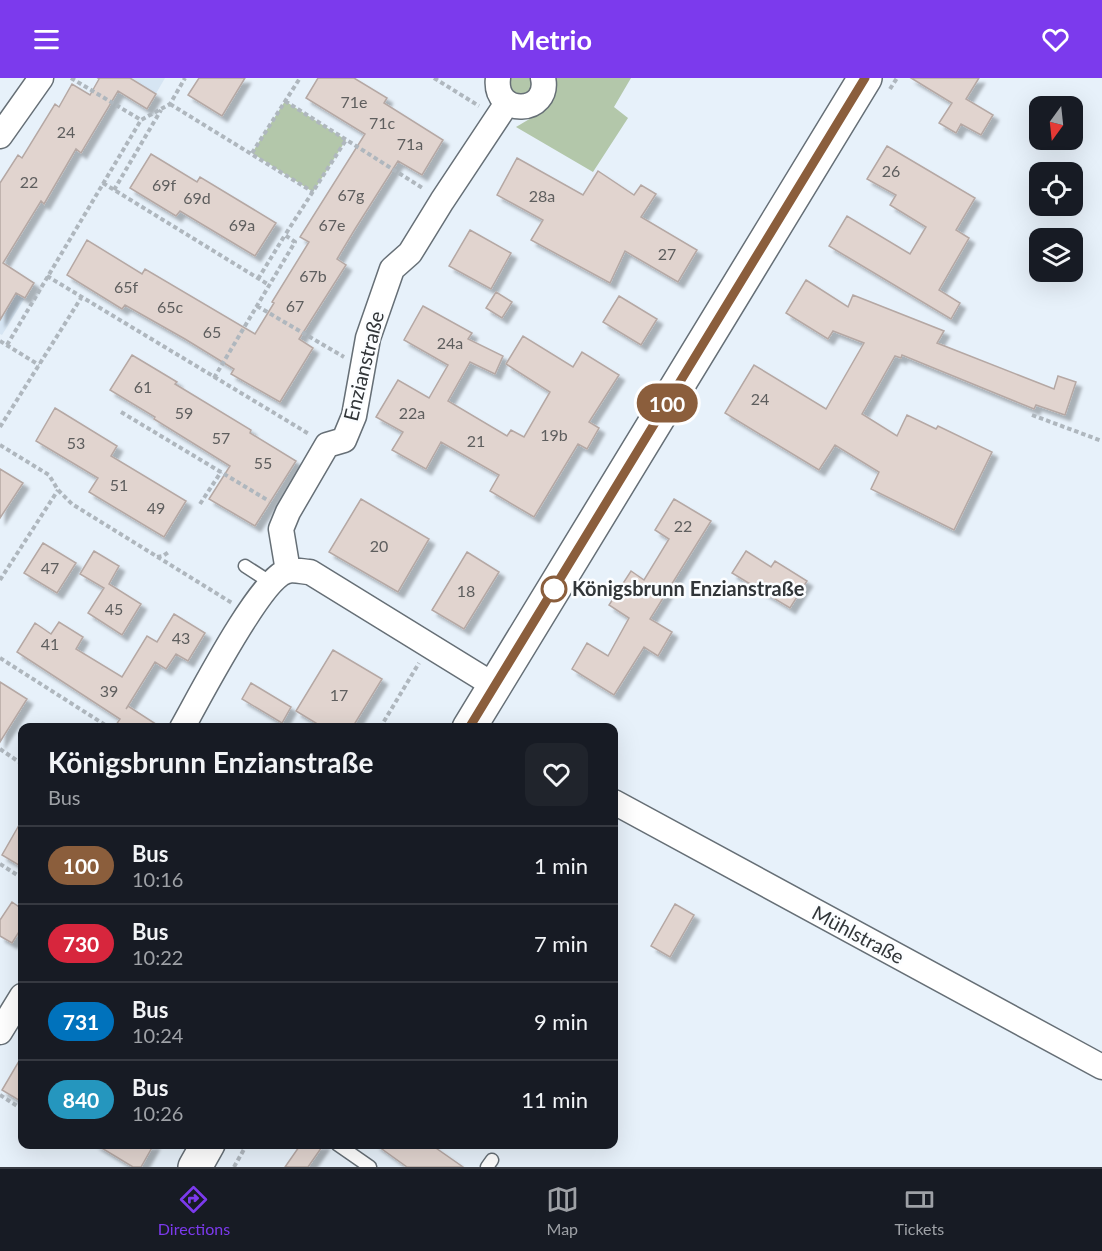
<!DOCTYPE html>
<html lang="en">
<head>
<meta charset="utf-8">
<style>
  body { margin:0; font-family:Lato,sans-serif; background:#20242c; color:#f1f3f6; height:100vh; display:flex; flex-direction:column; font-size:22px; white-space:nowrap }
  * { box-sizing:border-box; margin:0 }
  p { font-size:20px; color:#9ea1a6 }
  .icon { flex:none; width:33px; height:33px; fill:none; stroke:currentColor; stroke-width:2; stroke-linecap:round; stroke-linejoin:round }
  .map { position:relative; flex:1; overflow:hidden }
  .panel { position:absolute; left:18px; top:645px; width:600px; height:426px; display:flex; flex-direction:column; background:#171b24; border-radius:12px; box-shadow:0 6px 24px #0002 }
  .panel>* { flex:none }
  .badge { padding:0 12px; border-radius:20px; font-size:21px; line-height:39px }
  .needle { width:39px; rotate:195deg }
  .controls { position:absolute; left:1029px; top:18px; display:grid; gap:12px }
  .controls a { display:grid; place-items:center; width:54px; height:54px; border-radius:12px; background:#171b24; box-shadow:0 6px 24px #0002; font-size:30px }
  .map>.badge { position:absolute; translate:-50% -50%; box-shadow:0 0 0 3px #fff }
  .round { display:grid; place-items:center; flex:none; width:63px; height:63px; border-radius:12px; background:#20242c }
  .summary { display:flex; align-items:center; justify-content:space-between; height:102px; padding:0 30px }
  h1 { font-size:28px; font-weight:700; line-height:45px }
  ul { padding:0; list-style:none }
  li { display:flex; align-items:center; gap:18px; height:78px; padding:0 30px; border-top:2px solid #363941 }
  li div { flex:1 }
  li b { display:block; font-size:22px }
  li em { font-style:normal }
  li .badge { min-width:66px; font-weight:700; text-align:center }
  header { display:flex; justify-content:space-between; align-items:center; height:78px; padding:0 30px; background:#7c3aed; color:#fff; font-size:27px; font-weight:700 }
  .dock { display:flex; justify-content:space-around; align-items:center; height:84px; border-top:2px solid #363941; background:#171b24; font-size:16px; color:#9ea1a6 }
  .dock a { display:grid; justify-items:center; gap:3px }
  .dock .current { color:#7c3aed }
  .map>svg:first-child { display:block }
  .built { fill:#d6e5f3 }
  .green { fill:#b3c7aa }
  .building { fill:#e1d4cf; stroke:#b5a8a4; stroke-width:1.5; filter:url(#shadow) }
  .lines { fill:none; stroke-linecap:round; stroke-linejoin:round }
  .lane-casing { stroke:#666f76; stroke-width:15 }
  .street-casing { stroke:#666f76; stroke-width:27 }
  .secondary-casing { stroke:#666f76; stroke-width:36 }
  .path { stroke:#afb7be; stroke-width:4; stroke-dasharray:4.5 3; stroke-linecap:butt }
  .lane { stroke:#fff; stroke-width:12 }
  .street { stroke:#fff; stroke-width:24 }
  .secondary { stroke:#fff; stroke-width:33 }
  .line-casing { stroke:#fff; stroke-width:14 }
  .line { stroke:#8b5e3c; stroke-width:9 }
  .stop-dot { fill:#fff; stroke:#8b5e3c; stroke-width:3 }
  .labels { text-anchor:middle; stroke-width:5; stroke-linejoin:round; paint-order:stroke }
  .number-label { font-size:16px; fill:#5e5e5e }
  .street-label { font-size:20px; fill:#323639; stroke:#fbfdff }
  .stop-label { font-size:20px; font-weight:bold; fill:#323639; stroke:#fbfdff; text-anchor:start }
</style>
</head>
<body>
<header><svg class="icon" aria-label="menu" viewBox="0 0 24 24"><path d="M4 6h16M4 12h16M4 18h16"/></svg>Metrio<svg class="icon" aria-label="heart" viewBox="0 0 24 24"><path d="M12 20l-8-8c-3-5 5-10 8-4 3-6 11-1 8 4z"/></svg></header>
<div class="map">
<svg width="1102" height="1089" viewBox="0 0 1102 1089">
  <defs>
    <filter id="shadow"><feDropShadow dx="5.5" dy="5.5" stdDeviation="1.5" flood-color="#0004"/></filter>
  </defs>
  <rect width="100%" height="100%" fill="#e7f1fa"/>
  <path class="built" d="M96 0H165L147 31Z
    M0 184 34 205 2 257 0 256Z"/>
  <path class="green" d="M510 0H532V12L522 19 511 13Z
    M556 0H631L614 29 628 40 593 94 516 49C540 35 553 30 556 0Z
    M285 23 346 62 313 114 252 75Z"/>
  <path class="building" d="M98 0H130L156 16 147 31 118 13 81 75 76 71 44 126 41 123 3 185 34 205 25 220 16 215 0 242V105L18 77 22 80 55 26 59 29 72 6 90 17 99 1Z
    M199 0H245L222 38 188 17Z
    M318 0H354L387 20 384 25 443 62 422 97 398 83 355 151 337 181 346 187 299 261 313 270 280 324 231 296 234 291 185 261 125 227 122 231 67 197 87 162 142 196 145 191 255 256 274 225 272 224 309 164 300 159 365 56 306 20Z
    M911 0H979L966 21 993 37 981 57 961 46 956 55 939 45 952 25Z
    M887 68 975 120 956 152 969 160 939 212 960 225 951 241 829 168 847 138 910 176 926 149 890 127 896 117 867 101Z
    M151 76 197 104 200 99 276 145 255 178 180 133 176 138 130 110Z
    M517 80 583 117 598 93 634 117 641 107 656 116 641 139 697 172 678 204 625 173 610 205 531 162 543 142 497 117Z
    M470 152 511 175 491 211 449 188Z
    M806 202 848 229 853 217 944 253 937 265 1054 311 1058 298 1076 304 1065 337 1036 327 1034 331 902 277 901 280 895 278 862 336 897 358 907 337 936 351 938 348 992 374 954 452 871 411 879 394 835 367 819 392 725 335 754 287 826 331 864 265 833 253 828 261 786 235Z
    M496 214 512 224 502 240 486 230Z
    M619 218 657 241 641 267 603 244Z
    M423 228 472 255 468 261 503 278 495 296 470 284 448 323 507 358 511 352 524 359 550 314 506 286 523 258 573 289 582 274 619 297 589 344 599 350 587 371 578 366 534 439 490 413 499 397 441 364 426 391 392 372 403 354 376 339 398 302 429 320 448 287 404 262Z
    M132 277 177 304 175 306 251 352 250 355 296 383 255 448 209 421 230 388 154 341 155 339 110 312Z
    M55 330 117 368 111 378 186 423 164 459 89 414 98 400 36 363Z
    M0 391 23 405 0 440Z
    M361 421 429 461 398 514 329 474Z
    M674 421 711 443 650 541 672 554 658 578 644 569 614 617 572 591 587 565 608 578 629 540 609 527 631 493 644 502 669 461 655 452Z
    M43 465 76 485 57 515 24 495Z
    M94 473 119 488 109 506 141 526 122 557 88 535 104 510 80 496Z
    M746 473 771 489 775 483 807 503 790 530 732 495Z
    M467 474 499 494 464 551 432 532Z
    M174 536 205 555 188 583 176 576 166 591 155 584 126 631 128 628 162 650H114L120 641 17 574 35 545 51 556 59 544 83 559 76 571 122 599 147 558 157 564Z
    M333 572 382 601 352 650H324L296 633Z
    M0 604 27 621 0 664Z
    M251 605 291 629 282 645 242 621Z
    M22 742V789L2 777Z
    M12 824 22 831V849L12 865 0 858V842Z
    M675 826 694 837 670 879 651 868Z
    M22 978V1024L2 1012Z
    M95 1066H154L141 1089H133Z
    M301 1066H324L308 1089H285Z
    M375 1066H430L463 1089H407Z"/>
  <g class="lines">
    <g class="lane-casing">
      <path id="lane" d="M245 488 270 504
        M337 1066 370 1089
        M487 1089 492 1082"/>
    </g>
    <g class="street-casing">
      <path id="street" d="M498 0C493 40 551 36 543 0
        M0 58 41 0
        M288 493 281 451 288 434 327 367 344 362 354 338 368 260 392 191 410 175 442 123 507 25
        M182 650C199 620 260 501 287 493 294 491 304 494 310 494L495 608
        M614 724 1102 989
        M0 954 22 918"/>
    </g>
    <g class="secondary-casing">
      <path id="secondary" d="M469 650 865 0
        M195 1089 208 1066"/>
    </g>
    <path class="path" d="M71 0 141 42
      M434 0 479 28
      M890 11 897 0
      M285 23 424 111
      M170 26 313 114
      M252 75 300 0
      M103 105 269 207
      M114 112 161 32
      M47 198 309 356
      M258 201 285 157
      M257 228 344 279
      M0 263 39 287
      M7 267 141 42 170 26 185 0
      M214 300 295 164 285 157 346 62
      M121 334 269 423
      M1032 337 1102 363
      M0 349 81 220
      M0 367 49 397 58 412 72 426 232 525
      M200 426 221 394
      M157 479 163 478 170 473
      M0 502 58 412
      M0 580 110 650
      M380 650 419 585
      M0 671 22 686
      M0 786 22 800
      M0 1017 22 1031
      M234 1089 247 1066"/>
    <use href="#lane" class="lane"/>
    <use href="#street" class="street"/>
    <use href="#secondary" class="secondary"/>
  </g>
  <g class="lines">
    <g class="line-casing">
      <path id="line" d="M469 650 865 0"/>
    </g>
    <use href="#line" class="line"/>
  </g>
  <circle class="stop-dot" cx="554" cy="511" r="12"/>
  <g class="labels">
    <g class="number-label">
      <text x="354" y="30">71e</text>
      <text x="382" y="51">71c</text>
      <text x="66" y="60">24</text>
      <text x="410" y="72">71a</text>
      <text x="891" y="99">26</text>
      <text x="29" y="110">22</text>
      <text x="164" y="113">69f</text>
      <text x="351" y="123">67g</text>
      <text x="542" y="124">28a</text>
      <text x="197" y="126">69d</text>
      <text x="242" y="153">69a</text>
      <text x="332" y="153">67e</text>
      <text x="667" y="182">27</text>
      <text x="313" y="204">67b</text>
      <text x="126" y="215">65f</text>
      <text x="295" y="234">67</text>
      <text x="170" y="235">65c</text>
      <text x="212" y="260">65</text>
      <text x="450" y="271">24a</text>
      <text x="143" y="315">61</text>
      <text x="760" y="327">24</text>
      <text x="184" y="341">59</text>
      <text x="412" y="341">22a</text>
      <text x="554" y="363">19b</text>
      <text x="221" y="366">57</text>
      <text x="476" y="369">21</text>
      <text x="76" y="371">53</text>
      <text x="263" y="391">55</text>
      <text x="119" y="413">51</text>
      <text x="156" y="436">49</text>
      <text x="683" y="454">22</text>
      <text x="379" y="474">20</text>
      <text x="50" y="496">47</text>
      <text x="466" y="519">18</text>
      <text x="114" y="537">45</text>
      <text x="181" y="566">43</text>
      <text x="50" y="572">41</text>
      <text x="109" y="619">39</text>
      <text x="339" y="623">17</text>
    </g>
    <g class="street-label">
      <text transform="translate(364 288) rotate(-76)" y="7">Enzianstraße</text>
      <text transform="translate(858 857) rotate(28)" y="7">Mühlstraße</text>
    </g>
    <g class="stop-label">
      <text x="572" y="518">Königsbrunn Enzianstraße</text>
    </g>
  </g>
</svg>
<div class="controls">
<a><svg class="needle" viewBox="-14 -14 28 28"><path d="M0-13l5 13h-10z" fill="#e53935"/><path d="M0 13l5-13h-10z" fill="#9ea1a6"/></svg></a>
<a><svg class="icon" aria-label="locate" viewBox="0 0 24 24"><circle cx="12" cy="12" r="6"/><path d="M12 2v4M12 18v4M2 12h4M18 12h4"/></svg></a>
<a><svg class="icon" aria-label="layers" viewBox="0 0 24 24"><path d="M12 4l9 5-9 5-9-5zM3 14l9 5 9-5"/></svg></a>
</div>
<b class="badge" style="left:667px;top:325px;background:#8b5e3c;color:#fff">100</b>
<section class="panel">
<div class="summary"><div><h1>Königsbrunn Enzianstraße</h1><p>Bus</p></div><a class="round"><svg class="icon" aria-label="heart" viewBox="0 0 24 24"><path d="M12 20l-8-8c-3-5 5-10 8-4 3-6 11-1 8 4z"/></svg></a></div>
<ul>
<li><span class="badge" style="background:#8b5e3c;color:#fff">100</span><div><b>Bus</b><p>10:16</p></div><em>1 min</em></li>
<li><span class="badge" style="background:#d7263d;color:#fff">730</span><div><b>Bus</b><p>10:22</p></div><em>7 min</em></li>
<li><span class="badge" style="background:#0072bc;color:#fff">731</span><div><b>Bus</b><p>10:24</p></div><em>9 min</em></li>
<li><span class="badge" style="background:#2596be;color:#fff">840</span><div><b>Bus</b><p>10:26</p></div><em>11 min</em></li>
</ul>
</section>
</div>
<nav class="dock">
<a class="current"><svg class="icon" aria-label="directions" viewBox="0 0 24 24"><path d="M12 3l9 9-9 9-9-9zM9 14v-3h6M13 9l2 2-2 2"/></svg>Directions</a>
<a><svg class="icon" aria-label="map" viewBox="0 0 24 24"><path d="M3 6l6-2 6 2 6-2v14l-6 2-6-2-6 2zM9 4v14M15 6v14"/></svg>Map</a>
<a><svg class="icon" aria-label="tickets" viewBox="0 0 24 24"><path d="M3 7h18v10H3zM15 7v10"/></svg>Tickets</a>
</nav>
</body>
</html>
